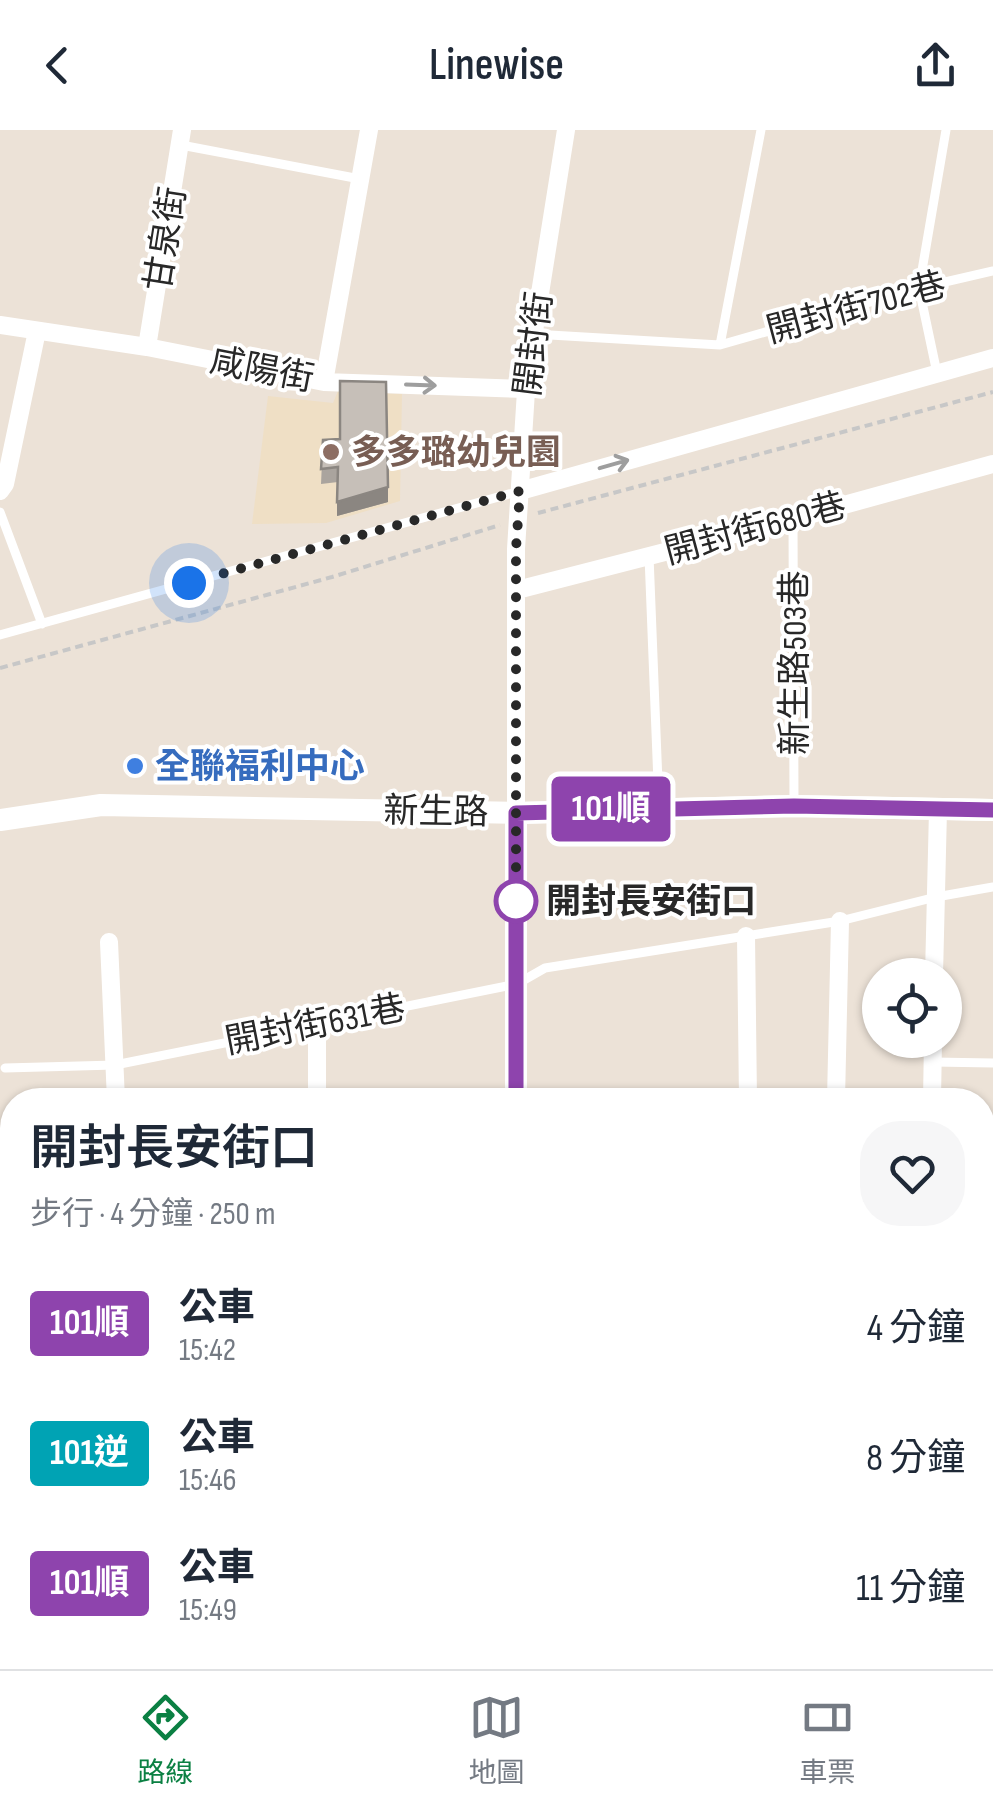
<!DOCTYPE html>
<html lang="zh-TW">
<head>
<meta charset="utf-8">
<style>
  body { margin:0; font-family:"Sofia Sans Condensed","Noto Sans TC",sans-serif; background:#f6f6f7; color:#1f2937; height:100vh; display:flex; flex-direction:column; font-size:38px; white-space:nowrap }
  * { box-sizing:border-box; margin:0 }
  p { font-size:32px; color:#747a83 }
  .icon { flex:none; width:55px; height:55px; fill:none; stroke:currentColor; stroke-width:2; stroke-linecap:round; stroke-linejoin:round }
  .map { position:relative; flex:1; overflow:hidden }
  .drawer { position:absolute; left:0px; top:958px; width:995px; height:582px; display:flex; flex-direction:column; background:#fff; border-radius:40px 40px 0 0; box-shadow:0 2px 8px #0004 }
  .drawer>* { flex:none }
  .badge { padding:0 20px; border-radius:8px; font-size:35px; line-height:65px }
  .tools { position:absolute; left:862px; top:828px; display:grid; gap:20px }
  .tools a { display:grid; place-items:center; width:100px; height:100px; border-radius:50%; background:#fff; box-shadow:0 2px 8px #0004; font-size:50px }
  .you { position:absolute; width:50px; height:50px; margin:-25px; border:8px solid #fff; border-radius:50%; background:#1a73e8; box-shadow:0 0 0 15px #1a73e833 }
  .map>.badge { position:absolute; translate:-50% -50%; box-shadow:0 0 0 5px #fff }
  .round { display:grid; place-items:center; flex:none; width:105px; height:105px; border-radius:40px; background:#f6f6f7 }
  .summary { display:flex; align-items:center; justify-content:space-between; height:170px; padding:0 30px }
  h1 { font-size:48px; font-weight:600; line-height:75px }
  ul { padding:0; list-style:none }
  li { display:flex; align-items:center; gap:30px; height:130px; padding:0 30px }
  li div { flex:1 }
  li b { display:block; font-size:38px }
  li em { font-style:normal }
  li .badge { min-width:110px; font-weight:700; text-align:center }
  header { display:flex; justify-content:space-between; align-items:center; height:130px; padding:0 30px; background:#fff; font-size:45px; font-weight:600 }
  .menu { display:flex; justify-content:space-around; align-items:center; height:140px; border-top:2px solid #e0e1e3; background:#fff; font-size:28px; color:#747a83 }
  .menu a { display:grid; justify-items:center; gap:5px }
  .menu .on { color:#0b8043 }
  .map>svg:first-child { display:block }
  .education { fill:#efdfc5 }
  .lines { fill:none; stroke-linecap:round; stroke-linejoin:round }
  .path { stroke:#c7c7c7; stroke-width:4; stroke-dasharray:8 5; stroke-linecap:butt }
  .service { stroke:#fff; stroke-width:9 }
  .minor { stroke:#fff; stroke-width:18 }
  .tertiary { stroke:#fff; stroke-width:22 }
  .wall { fill:#aaa49e }
  .shaded-wall { fill:#8b8681 }
  .building { fill:#c6bfb8; stroke:#8b8681; stroke-width:2.5 }
  .oneway { stroke:#9e9e9e }
  .line-casing { stroke:#fff; stroke-width:22 }
  .line { stroke:#8e44ad; stroke-width:15 }
  .walk { stroke:#282828; stroke-width:10; stroke-dasharray:0 18 }
  .education-dot { fill:#8d6e63; stroke:#fff; stroke-width:4 }
  .shop-dot { fill:#3f7fe0; stroke:#fff; stroke-width:4 }
  .stop-dot { fill:#fff; stroke:#8e44ad; stroke-width:5 }
  .labels { text-anchor:middle; stroke-width:8; stroke-linejoin:round; paint-order:stroke }
  .street-label { font-size:35px; fill:#282828; stroke:#fff }
  .education-label { font-size:35px; font-weight:bold; fill:#785e54; stroke:#fff; text-anchor:start }
  .shop-label { font-size:35px; font-weight:bold; fill:#366cbe; stroke:#fff; text-anchor:start }
  .stop-label { font-size:35px; font-weight:bold; fill:#282828; stroke:#fff; text-anchor:start }
</style>
</head>
<body>
<header><svg class="icon" aria-label="back" viewBox="0 0 24 24"><path d="M15 5l-7 7 7 7"/></svg>Linewise<svg class="icon" aria-label="share" viewBox="0 0 24 24"><path d="M12 15V3M7 8l5-5 5 5M5 13v7h14v-7"/></svg></header>
<div class="map">
<svg width="993" height="1539" viewBox="0 0 993 1539">
  <rect width="100%" height="100%" fill="#ece2d7"/>
  <path class="education" d="M338 261 402 264 400 371 326 393 252 394 268 266 333 273Z"/>
  <g class="lines">
    <path class="path" d="M538 383 993 262
      M0 538 332 447 500 395"/>
    <path class="service" d="M181 15 360 49
      M533 204 720 215 919 158 993 141
      M720 215 761 0
      M937 243 919 158 946 0
      M0 382 42 494
      M793 389 794 673
      M649 426 659 678
      M0 505 520 361
      M933 932 993 933
      M5 938 115 935 517 854 545 838 840 791 936 767 993 757
      M0 1270H12
      M0 1425H12"/>
    <path class="minor" d="M0 195 147 217 324 252 526 259
      M147 217 182 0
      M324 252 369 0
      M0 361 5 354 37 201
      M520 361 993 228
      M517 460 793 389 993 334
      M746 806 748 970
      M109 812 116 970
      M934 845 938 680
      M317 892V970
      M516 970V419L527 245 566 0
      M836 970 840 791
      M932 970 933 910
      M0 1065H12
      M982 1066H993
      M982 1108 993 1106
      M982 1500 993 1499
      M134 1528 135 1539
      M327 1528 328 1539
      M516 1539V1528
      M599 1539 693 1528
      M822 1539 823 1528"/>
    <path class="tertiary" d="M0 690 101 675 517 683 794 676 993 680"/>
  </g>
  <path class="wall" d="M323 310 388 372 337 386 338 352 321 354Z"/>
  <path class="shaded-wall" d="M388 357V372L337 386V372Z"/>
  <path class="building" d="M340 251 386 252 388 357 337 372 338 337 321 339 323 310 340 309Z"/>
  <defs><path id="oneway-shaft" d="M-6 0H5M1.5-3L5.5 0L1.5 3" fill="none" stroke-width="1.6" stroke-linecap="round" stroke-linejoin="round" transform="scale(2.5)"/></defs>
  <g class="oneway">
    <use href="#oneway-shaft" transform="translate(421 255) rotate(2)"/>
    <use href="#oneway-shaft" transform="translate(614 334) rotate(-16)"/>
  </g>
  <g class="lines">
    <g class="line-casing">
      <path id="line" d="M516 970V683L794 676 993 680"/>
    </g>
    <use href="#line" class="line"/>
    <path class="walk" d="M189 453 520 361 516 419V786V771"/>
  </g>
  <circle class="education-dot" cx="331" cy="322" r="10"/>
  <circle class="shop-dot" cx="135" cy="636" r="10"/>
  <circle class="stop-dot" cx="516" cy="771" r="20"/>
  <g class="labels">
    <g class="street-label">
      <text transform="translate(165 109) rotate(-81)" y="12">甘泉街</text>
      <text transform="translate(856 177) rotate(-15)" y="12">開封街702巷</text>
      <text transform="translate(533 214) rotate(-83)" y="12">開封街</text>
      <text transform="translate(262 239) rotate(11)" y="12">咸陽街</text>
      <text transform="translate(755 398) rotate(-15)" y="12">開封街680巷</text>
      <text transform="translate(794 533) rotate(-90)" y="12">新生路503巷</text>
      <text transform="translate(436 681) rotate(1)" y="12">新生路</text>
      <text transform="translate(315 894) rotate(-11)" y="12">開封街631巷</text>
    </g>
    <g class="education-label">
      <text x="351" y="334">多多璐幼兒園</text>
    </g>
    <g class="shop-label">
      <text x="155" y="648">全聯福利中心</text>
    </g>
    <g class="stop-label">
      <text x="546" y="783">開封長安街口</text>
    </g>
  </g>
</svg>
<div class="tools">
<a><svg class="icon" aria-label="locate" viewBox="0 0 24 24"><circle cx="12" cy="12" r="6"/><path d="M12 2v4M12 18v4M2 12h4M18 12h4"/></svg></a>
</div>
<div class="you" style="left:189px;top:453px"></div>
<b class="badge" style="left:611px;top:679px;background:#8e44ad;color:#fff">101順</b>
<section class="drawer">
<div class="summary"><div><h1>開封長安街口</h1><p>步行 · 4 分鐘 · 250 m</p></div><a class="round"><svg class="icon" aria-label="heart" viewBox="0 0 24 24"><path d="M12 20l-8-8c-3-5 5-10 8-4 3-6 11-1 8 4z"/></svg></a></div>
<ul>
<li><span class="badge" style="background:#8e44ad;color:#fff">101順</span><div><b>公車</b><p>15:42</p></div><em>4 分鐘</em></li>
<li><span class="badge" style="background:#00a3b4;color:#fff">101逆</span><div><b>公車</b><p>15:46</p></div><em>8 分鐘</em></li>
<li><span class="badge" style="background:#8e44ad;color:#fff">101順</span><div><b>公車</b><p>15:49</p></div><em>11 分鐘</em></li>
</ul>
</section>
</div>
<nav class="menu">
<a class="on"><svg class="icon" aria-label="directions" viewBox="0 0 24 24"><path d="M12 3l9 9-9 9-9-9zM9 14v-3h6M13 9l2 2-2 2"/></svg>路線</a>
<a><svg class="icon" aria-label="map" viewBox="0 0 24 24"><path d="M3 6l6-2 6 2 6-2v14l-6 2-6-2-6 2zM9 4v14M15 6v14"/></svg>地圖</a>
<a><svg class="icon" aria-label="tickets" viewBox="0 0 24 24"><path d="M3 7h18v10H3zM15 7v10"/></svg>車票</a>
</nav>
</body>
</html>
